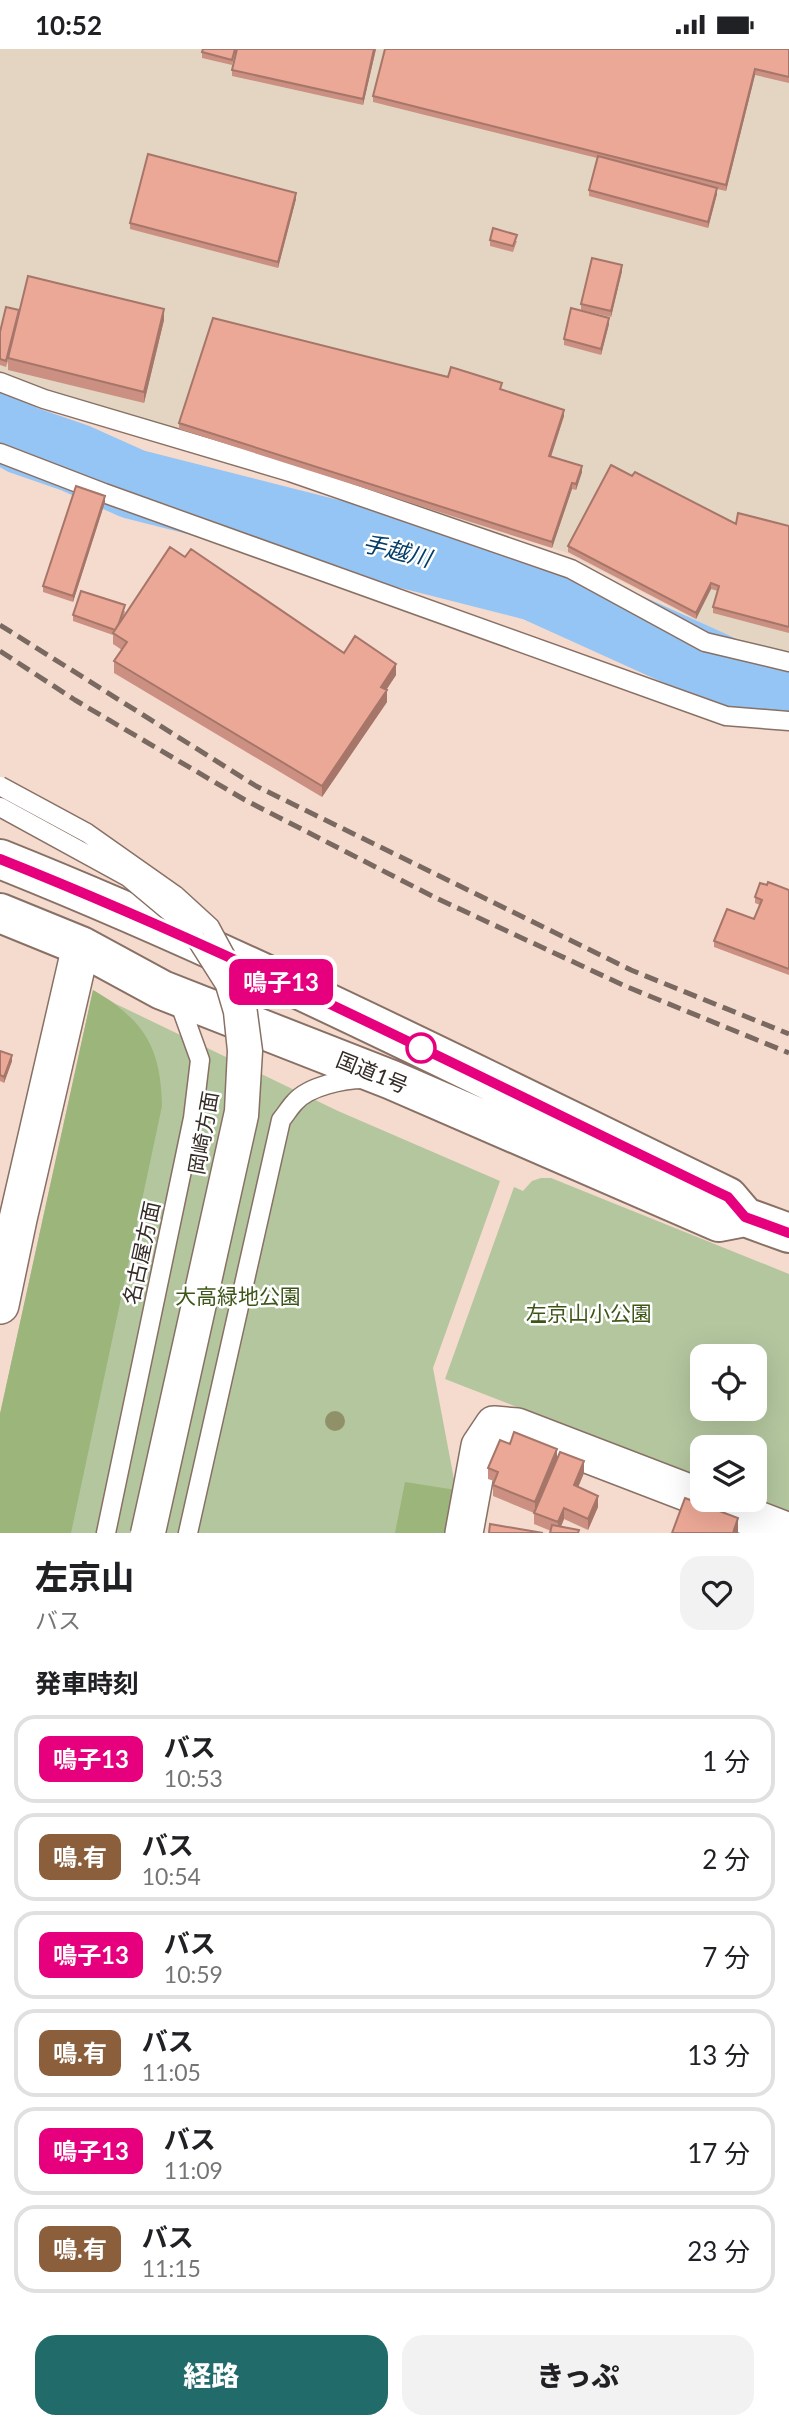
<!DOCTYPE html>
<html lang="ja">
<head>
<meta charset="utf-8">
<style>
  body { margin:0; font-family:Lato,"Noto Sans JP",sans-serif; background:#f2f2f2; color:#202124; height:100vh; display:flex; flex-direction:column; font-size:26px; white-space:nowrap }
  * { box-sizing:border-box; margin:0 }
  p { font-size:23px; color:#757577 }
  .icon { flex:none; width:38px; height:38px; fill:none; stroke:currentColor; stroke-width:2; stroke-linecap:round; stroke-linejoin:round }
  .map { position:relative; height:1484px; overflow:hidden }
  .side { display:flex; flex-direction:column; background:#fff; flex:1 }
  .side>* { flex:none }
  .badge { padding:0 14px; border-radius:10px; font-size:24px; line-height:46px }
  .tools { position:absolute; left:690px; top:1295px; display:grid; gap:14px }
  .tools a { display:grid; place-items:center; width:77px; height:77px; border-radius:14px; background:#fff; box-shadow:0 7px 28px #0002; font-size:35px }
  .map>.badge { position:absolute; translate:-50% -50%; box-shadow:0 0 0 4px #fff }
  h2 { padding:0 35px; font-size:26px; line-height:63px }
  .round { display:grid; place-items:center; flex:none; width:74px; height:74px; border-radius:21px; background:#f2f2f2 }
  .overview { display:flex; align-items:center; justify-content:space-between; height:119px; padding:0 35px }
  h1 { font-size:33px; font-weight:800; line-height:52px }
  .action { display:flex; gap:14px; margin-top:auto; padding:14px 35px }
  .action a { flex:1; height:80px; border-radius:21px; background:#216c6a; color:#fff; font-size:28px; font-weight:800; line-height:80px; text-align:center }
  .action a+a { background:#f2f2f2; color:#202124 }
  ul { padding:0; list-style:none }
  li { display:flex; align-items:center; gap:21px; height:88px; margin:0 14px 10px; padding:0 21px; border:4px solid #e0e0e0; border-radius:21px }
  li div { flex:1 }
  li b { display:block; font-size:26px }
  li em { font-style:normal }
  li .badge { min-width:77px; font-weight:700; text-align:center }
  .status { display:flex; justify-content:space-between; align-items:center; height:49px; padding:0 35px; background:#fff; direction:ltr }
  .status svg { height:19px; fill:currentColor }
  .map>svg:first-child { display:block }
  .industrial { fill:#e3d5c2 }
  .green { fill:#b3c69e; fill-rule:evenodd }
  .forest { fill:#9bb57b }
  .lines { fill:none; stroke-linecap:round; stroke-linejoin:round }
  .river { stroke:#94c5f4; stroke-width:70 }
  .lane-casing { stroke:#887065; stroke-width:21 }
  .street-casing { stroke:#887065; stroke-width:40 }
  .highway-casing { stroke:#887065; stroke-width:42 }
  .lane { stroke:#fff; stroke-width:18 }
  .street { stroke:#fff; stroke-width:37 }
  .highway { stroke:#fff; stroke-width:38 }
  .rail { stroke:#796961; stroke-width:5; stroke-dasharray:14 7; stroke-linecap:butt }
  .lane-bridge-casing { stroke:#887065; stroke-width:21; stroke-linecap:butt }
  .lane-bridge { stroke:#fff; stroke-width:18 }
  .tree { fill:#909169 }
  .wall { fill:#cb9081 }
  .shaded-wall { fill:#a57669 }
  .building { fill:#eca896; stroke:#a57669; stroke-width:2 }
  .line-casing { stroke:#fff; stroke-width:16 }
  .line { stroke:#e6007e; stroke-width:10 }
  .stop-dot { fill:#fff; stroke:#e6007e; stroke-width:3.5 }
  .labels { text-anchor:middle; stroke-width:5; stroke-linejoin:round; paint-order:stroke }
  .street-label { font-size:21px; fill:#352b26; stroke:#fff }
  .park-label { font-size:21px; fill:#3d5517; stroke:#fff }
  .water-label { font-size:23px; font-style:italic; fill:#043d68; stroke:#fff }
</style>
</head>
<body>
<div class="status"><b>10:52</b><svg viewBox="0 0 49 12"><path d="M0 12V9h3v3zM5 12V6h3v6zM10 12V3h3v9zM15 12V0h3v12zM26 1h20v11H26zM47 4h2v5h-2z"/></svg></div>
<div class="map">
<svg width="789" height="1484" viewBox="0 0 789 1484">
  <rect width="100%" height="100%" fill="#f5dace"/>
  <path class="industrial" d="M0 0H789V603L770 601 716 581 565 503 0 328Z"/>
  <path class="green" d="M93 941 116 955 338 1062 500 1132 433 1319 456 1441 449 1484H0V1365Z
    M541 1129H551L789 1225V1464L754 1450V1398H702V1430L445 1330 514 1138 523 1142 532 1132ZM702 1307H754V1360H702Z"/>
  <path class="forest" d="M93 941C144 971 161 998 162 1057L71 1484H0V1365Z
    M405 1433 456 1441 449 1484H395Z"/>
  <g class="lines">
    <path class="river" d="M0 378 23 391 75 409 133 435 535 537 747 633 789 641"/>
    <g class="lane-casing">
      <path id="lane" d="M0 333 44 350 290 423 571 520 705 593 789 613
        M0 404 104 444 726 667 789 672
        M106 1484 193 1069 200 1011 182 961 172 951
        M188 1484 281 1071C286 1065 290 1058 295 1053 309 1037 344 1030 364 1030"/>
    </g>
    <g class="street-casing">
      <path id="street" d="M0 1256 18 1170 81 897
        M706 1451 789 1483
        M464 1484 480 1397 494 1376 517 1378 702 1449"/>
    </g>
    <g class="highway-casing">
      <path id="highway" d="M0 810C248 909 488 1032 728 1148L745 1168 789 1184
        M0 864 81 897 162 941 392 1031 719 1173 745 1168"/>
    </g>
    <use href="#lane" class="lane"/>
    <use href="#street" class="street"/>
    <use href="#highway" class="highway"/>
    <path class="rail" d="M0 576 256 737 631 921 789 985
      M0 602 75 651 245 751 434 848 625 937 789 1004"/>
    <g class="lane-bridge-casing">
      <path id="lane-bridge" d="M0 737 87 784 175 846 210 878 237 928 247 957 253 1002 249 1067 156 1484
        M0 758 128 828 189 879 225 936 233 963 237 1002 234 1062 140 1484"/>
    </g>
    <use href="#lane-bridge" class="lane-bridge"/>
  </g>
  <circle class="tree" cx="335" cy="1372" r="10"/>
  <path class="wall" d="M236 0 232 16 202 9V3Z
    M376 0 363 56 232 27V21Z
    M789 0V34L755 26 726 142 717 140V145L708 179 589 147V141L597 109 373 53V47Z
    M296 150 278 219 130 180V174Z
    M490 191 517 192 513 203 490 197Z
    M622 222 611 268 581 261V255Z
    M19 261 164 271 144 354 8 321V312L6 318 0 316V283Z
    M609 275 601 306 564 296V290Z
    M501 341 564 367 551 408 582 423 576 441 572 440 552 499 179 380V374Z
    M632 427 736 475 789 477V584L713 564V558L718 542 711 540 696 570 568 503V497Z
    M105 453 73 553 43 543V537Z
    M125 562 124 567 344 604 396 626 386 641 387 653 322 748 114 624V612L122 601 113 595V586L73 572V566Z
    M789 841V926L714 898V892L754 870 760 856 755 854V848Z
    M0 1002 12 1012 4 1034 0 1032Z
    M510 1395 557 1410 584 1424 578 1438 598 1458 588 1481 564 1470 561 1478 579 1484 551 1482 534 1475V1464L493 1447V1436L494 1432 488 1430V1419Z"/>
  <path class="shaded-wall" d="M374 0H376L363 56V50Z
    M755 20V26L726 142V136Z
    M717 139V145L708 179V173Z
    M296 144V150L278 219V213Z
    M622 216V222L611 268V262Z
    M164 260V271L144 354V343Z
    M609 269V275L601 306V300Z
    M564 361V367L549 413V407Z
    M582 417V423L576 441V435Z
    M572 434V440L552 499V493Z
    M105 447V453L73 553V547Z
    M711 534V540L696 570V564Z
    M396 615V626L381 649V638Z
    M387 641V653L322 748V737Z
    M12 1006V1012L4 1034V1028Z
    M557 1400V1411L535 1464V1453Z
    M584 1412V1424L574 1448V1436Z
    M598 1447V1458L588 1481V1470Z
    M564 1459V1470L558 1484V1473Z
    M738 1469V1484H733Z"/>
  <path class="building" d="M203 0H235L232 11 202 3Z
    M237 0H374L363 50 232 21Z
    M385 0H789V28L755 20 726 136 373 47Z
    M148 105 296 144 278 213 130 174Z
    M598 107 717 139 708 173 589 141Z
    M493 179 517 186 513 197 490 191Z
    M592 209 622 216 611 262 581 255Z
    M28 227 164 260 144 343 8 309Z
    M6 258 19 261 6 312 0 310V283Z
    M571 259 609 269 601 300 564 290Z
    M213 269 448 328 451 318 502 334 500 340 564 361 549 407 582 417 576 435 572 434 552 493 179 374Z
    M611 416 632 427 635 423 736 475 738 464 789 477V578L713 558 719 537 711 534 696 564 568 497Z
    M76 437 105 447 73 547 43 537Z
    M170 498 185 508 191 500 344 604 355 587 396 615 381 638 387 641 322 737 114 612 127 593 113 584Z
    M81 542 125 556 119 574 115 581 73 566Z
    M768 833 789 841V920L714 892 727 860 754 870 762 851 755 848 760 834 767 836Z
    M0 1002 12 1006 4 1028 0 1026Z
    M514 1383 557 1400 535 1453 493 1436 498 1423 488 1419 500 1391 510 1395Z
    M560 1403 584 1412 574 1436 598 1447 588 1470 564 1459 558 1473 534 1464Z
    M685 1449 738 1469 733 1484H672Z
    M490 1475 543 1484H489Z
    M552 1476 579 1481 578 1484H550Z"/>
  <g class="lines">
    <g class="line-casing">
      <path id="line" d="M0 810C249 909 487 1032 728 1148L745 1168 789 1184"/>
    </g>
    <use href="#line" class="line"/>
  </g>
  <circle class="stop-dot" cx="421" cy="999" r="14"/>
  <g class="labels">
    <g class="street-label">
      <text transform="translate(372 1024) rotate(22)" y="7">国道1号</text>
      <text transform="translate(204 1084) rotate(-80)" y="7">岡崎方面</text>
      <text transform="translate(142 1204) rotate(-78)" y="7">名古屋方面</text>
    </g>
    <g class="park-label">
      <text x="238" y="1255">大高緑地公園</text>
      <text x="589" y="1272">左京山小公園</text>
    </g>
    <g class="water-label">
      <text transform="translate(397 502) rotate(14)" y="8">手越川</text>
    </g>
  </g>
</svg>
<div class="tools">
<a><svg class="icon" aria-label="locate" viewBox="0 0 24 24"><circle cx="12" cy="12" r="6"/><path d="M12 2v4M12 18v4M2 12h4M18 12h4"/></svg></a>
<a><svg class="icon" aria-label="layers" viewBox="0 0 24 24"><path d="M12 4l9 5-9 5-9-5zM3 14l9 5 9-5"/></svg></a>
</div>
<b class="badge" style="left:281px;top:933px;background:#e6007e;color:#fff">鳴子13</b>
</div>
<section class="side">
<div class="overview"><div><h1>左京山</h1><p>バス</p></div><a class="round"><svg class="icon" aria-label="heart" viewBox="0 0 24 24"><path d="M12 20l-8-8c-3-5 5-10 8-4 3-6 11-1 8 4z"/></svg></a></div>
<h2>発車時刻</h2>
<ul>
<li><span class="badge" style="background:#e6007e;color:#fff">鳴子13</span><div><b>バス</b><p>10:53</p></div><em>1 分</em></li>
<li><span class="badge" style="background:#8b5e3c;color:#fff">鳴.有</span><div><b>バス</b><p>10:54</p></div><em>2 分</em></li>
<li><span class="badge" style="background:#e6007e;color:#fff">鳴子13</span><div><b>バス</b><p>10:59</p></div><em>7 分</em></li>
<li><span class="badge" style="background:#8b5e3c;color:#fff">鳴.有</span><div><b>バス</b><p>11:05</p></div><em>13 分</em></li>
<li><span class="badge" style="background:#e6007e;color:#fff">鳴子13</span><div><b>バス</b><p>11:09</p></div><em>17 分</em></li>
<li><span class="badge" style="background:#8b5e3c;color:#fff">鳴.有</span><div><b>バス</b><p>11:15</p></div><em>23 分</em></li>
</ul>
<div class="action"><a>経路</a><a>きっぷ</a></div>
</section>
</body>
</html>
